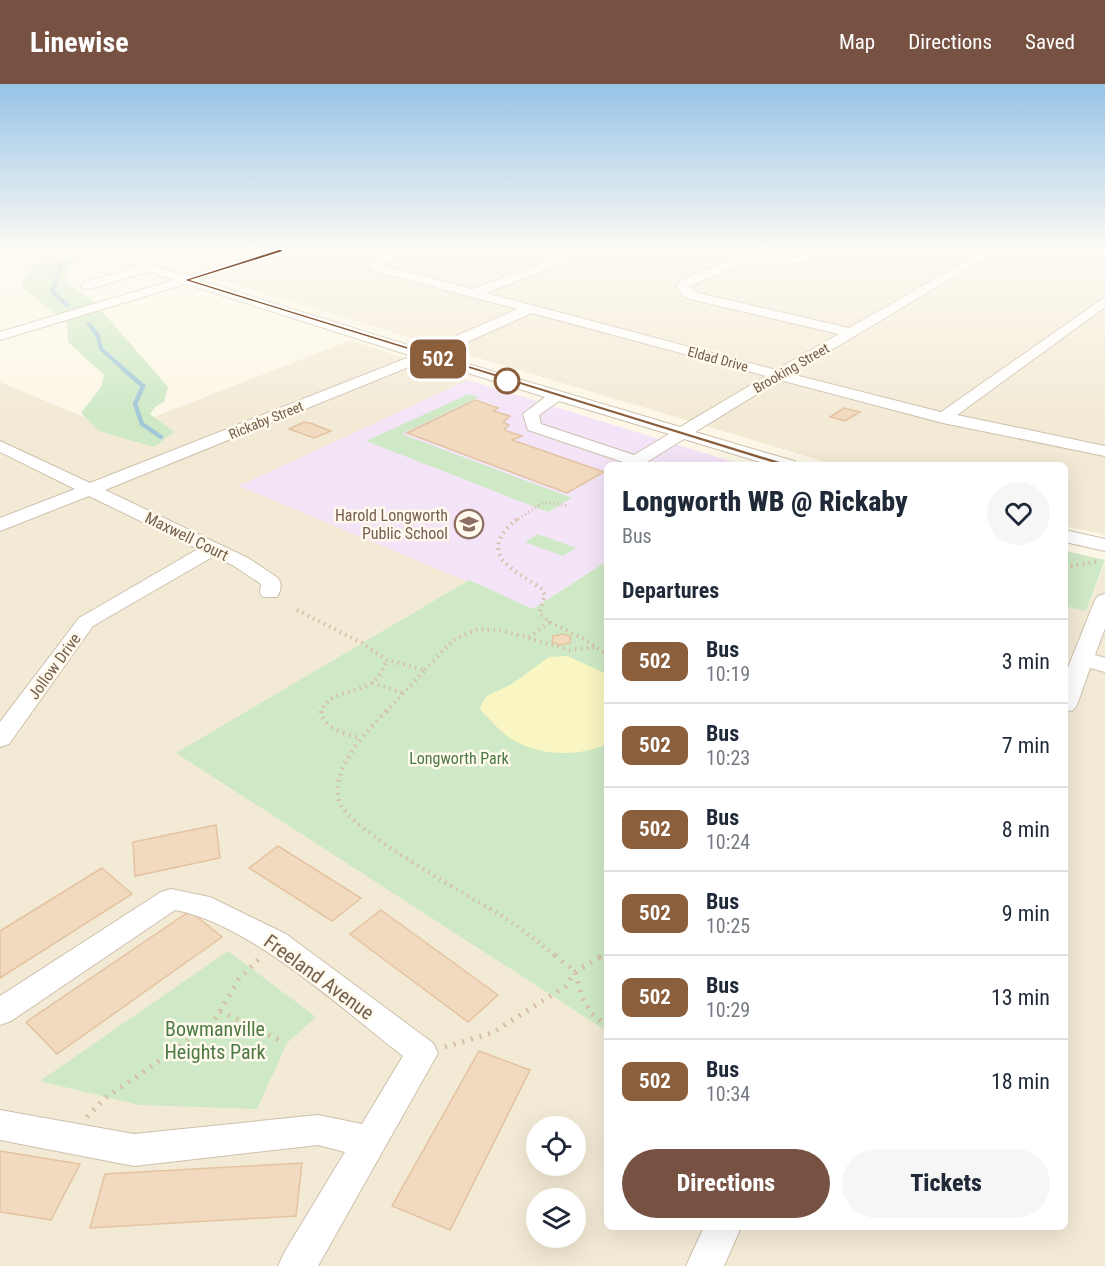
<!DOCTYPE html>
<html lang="en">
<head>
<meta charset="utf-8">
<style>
  body { margin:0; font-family:"Roboto Condensed",sans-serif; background:#f6f6f7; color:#1f2937; height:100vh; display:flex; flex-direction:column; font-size:22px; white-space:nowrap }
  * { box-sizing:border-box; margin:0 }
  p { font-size:20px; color:#747a83 }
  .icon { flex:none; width:33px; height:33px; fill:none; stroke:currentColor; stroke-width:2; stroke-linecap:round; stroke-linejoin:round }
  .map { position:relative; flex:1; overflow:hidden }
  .details { position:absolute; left:604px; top:378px; width:464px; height:768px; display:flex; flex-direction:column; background:#fff; border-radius:9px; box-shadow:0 6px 24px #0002 }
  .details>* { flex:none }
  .badge { padding:0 12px; border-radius:9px; font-size:21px; line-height:39px }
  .fabs { position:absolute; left:526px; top:1032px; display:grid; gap:12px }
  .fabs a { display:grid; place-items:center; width:60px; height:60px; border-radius:50%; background:#fff; box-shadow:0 6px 24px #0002; font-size:30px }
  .map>.badge { position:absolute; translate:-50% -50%; box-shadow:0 0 0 3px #fff }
  h2 { padding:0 18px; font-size:22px; line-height:54px }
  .round { display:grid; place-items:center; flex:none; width:63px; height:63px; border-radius:32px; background:#f6f6f7 }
  .overview { display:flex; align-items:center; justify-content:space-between; height:102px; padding:0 18px }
  h1 { font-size:28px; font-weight:800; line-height:45px }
  .button { display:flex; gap:12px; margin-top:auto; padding:12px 18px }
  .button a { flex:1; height:69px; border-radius:36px; background:#775242; color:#fff; font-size:24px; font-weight:800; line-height:69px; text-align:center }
  .button a+a { background:#f6f6f7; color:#1f2937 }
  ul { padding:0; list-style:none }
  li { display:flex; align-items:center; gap:18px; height:84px; padding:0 18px; border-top:2px solid #e0e1e3 }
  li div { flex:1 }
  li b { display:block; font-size:22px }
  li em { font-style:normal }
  li .badge { min-width:66px; font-weight:700; text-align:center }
  header { display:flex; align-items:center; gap:36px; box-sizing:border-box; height:84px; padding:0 30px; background:#775242; color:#fff }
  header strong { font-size:28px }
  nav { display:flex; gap:33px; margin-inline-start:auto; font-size:21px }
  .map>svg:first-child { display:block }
  .residential { fill:#f3ead6; fill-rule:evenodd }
  .education { fill:#f4e4f8 }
  .green { fill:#cfe9c6 }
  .sand { fill:#faf6c3 }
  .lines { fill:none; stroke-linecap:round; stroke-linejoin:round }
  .stream-far1 { stroke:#a2c7d7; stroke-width:4 }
  .stream { stroke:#a2c7d7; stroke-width:4.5 }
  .building { fill:#f1dabf; stroke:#e3c3a0; stroke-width:1.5 }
  .minor-casing { stroke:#cec0ad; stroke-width:2 }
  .path-far4 { stroke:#d6bea2; stroke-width:2; stroke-dasharray:1 2; stroke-linecap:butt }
  .path-far3 { stroke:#d6bea2; stroke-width:3; stroke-dasharray:1 3; stroke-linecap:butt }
  .path-far2 { stroke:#d6bea2; stroke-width:4; stroke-dasharray:1.5 4.5; stroke-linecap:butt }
  .path-far1 { stroke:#d6bea2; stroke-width:4.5; stroke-dasharray:1.5 5; stroke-linecap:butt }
  .path { stroke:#d6bea2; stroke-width:5; stroke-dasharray:2 7; stroke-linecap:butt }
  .minor { fill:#fff; fill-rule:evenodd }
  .line { fill:#8b5e3c; stroke:#fff; stroke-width:1.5 }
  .stop-dot { fill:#fff; stroke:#8b5e3c; stroke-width:3 }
  .labels { text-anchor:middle; stroke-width:5; stroke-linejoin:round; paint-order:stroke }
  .far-street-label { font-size:14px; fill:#75604c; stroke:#fffaed }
  .education-label { font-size:16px; fill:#785e54; stroke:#fffaed; text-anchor:end }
  .street-label { font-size:16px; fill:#75604c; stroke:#fffaed }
  .park-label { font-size:16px; fill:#4c7a44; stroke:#fffaed }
  .near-street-label { font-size:20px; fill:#75604c; stroke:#fffaed }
  .near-park-label { font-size:20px; fill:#4c7a44; stroke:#fffaed }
</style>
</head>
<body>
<header>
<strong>Linewise</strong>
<nav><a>Map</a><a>Directions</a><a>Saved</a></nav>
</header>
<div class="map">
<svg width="1105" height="1182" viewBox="0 0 1105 1182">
  <rect width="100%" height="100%" fill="#fcf7e7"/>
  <path class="residential" d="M304 167H1105V451L1065 442V381H836L212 194Z
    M351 256 468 296 239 402 469 496 177 669 605 946 607 944 608 1143H1065V522L1086 527 1105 480V1182H0V298L118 347ZM537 1042H576V1082H537ZM537 1114H576V1154H537Z"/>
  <path class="education" d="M468 296 743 381H608L607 477 533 525 239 402Z"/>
  <path class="green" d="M50 167H104L73 179 64 197 94 218 168 303 164 318 155 323 150 330 174 348 154 363 99 347 81 329 101 303 104 291 68 258 67 240 22 203 21 197 42 171Z
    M469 310 479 313 402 350 572 414 548 428 366 357Z
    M538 450 576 464 563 472 525 458Z
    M1065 467 1105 476 1086 527 1065 522Z
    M607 477V944L605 946 176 669 469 496 533 525Z
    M228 867 316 933 287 959 257 1025 139 1021 40 997Z"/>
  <path class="sand" d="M567 572 607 590V660C578 673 541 672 513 656 501 649 492 637 482 628L480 623 487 612 512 600 549 573Z"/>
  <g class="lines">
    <path class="stream-far1" d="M67 221 52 208 61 182 75 170
      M89 240 98 252 101 265 125 286"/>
    <path class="stream" d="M123 285 143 302 135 320 142 340 161 353"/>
  </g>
  <path class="building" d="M475 316 498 324 493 327 510 332 503 338 509 341 504 346 522 352 512 356 604 388 567 409 407 349Z
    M844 324 860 328 845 337 830 333Z
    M304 338 313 340 331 347 314 354 289 345Z
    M563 550 571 553 570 559 560 561 552 558 553 552Z
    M216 741 220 774 135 792 133 758Z
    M278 762 361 814 332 837 249 784Z
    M102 784 132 810 0 894V847Z
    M381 826 498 911 468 938 350 850Z
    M190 827 222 853 57 970 26 938Z
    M479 967 530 986 450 1146 392 1122Z
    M0 1067 80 1080 51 1136 0 1128Z
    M302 1079 296 1132 90 1144 105 1090Z"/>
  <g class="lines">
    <g class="minor-casing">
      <path id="minor" d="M96 167H111L138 176 172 167H189L188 169 150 180 186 192 271 167H287L286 169 199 196 424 266 518 225 370 186 368 183C378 168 398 167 415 167L414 169 381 181 473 205 575 167H590L589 169 486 209 776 286 839 250 690 215 683 212 676 203 682 196 735 174 797 173 812 167H826L825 169 799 179 737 181 689 203 698 209 849 244 984 167H997L791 290 941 328 1105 213V223L957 331 1105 362V372L943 339 780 296 695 348 794 377 797 381H770L684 355 642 381H632L528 346 523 330 545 313 426 276 105 406 248 474 278 494C282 500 281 507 277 513H263L260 509 261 500 234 482 214 472 93 542 9 660 0 663V638L79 534 198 465 89 412 0 447V434L75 405 0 368V357L90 399 412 272 186 200 0 256V248L174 196 149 187 91 205H83L81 202 83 199 137 183 97 169ZM532 229 766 292 680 343 438 271ZM559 317 669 350 634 371 541 340 539 331Z
        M1079 167H1105V173L1081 169Z
        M1065 446 1105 455V467L1065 458Z
        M1105 510V544L1095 571 1105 574V588L1090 584 1077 621 1073 626 1065 628V591L1095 516 1098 512Z
        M171 805 210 813 286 850 433 959 438 969 318 1182H278L284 1169 345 1068 318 1061 134 1082 0 1056V1026L134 1050 318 1031 362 1040 403 972C343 926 249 839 175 826L11 937 0 941V912L161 808Z
        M704 1143H741L724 1182H686Z"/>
    </g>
    <path class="path-far4" d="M335 167 366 174"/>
    <path class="path-far3" d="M515 437 544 418 569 422"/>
    <path class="path-far2" d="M517 435C475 471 512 484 542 505L545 511 539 529 550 538 529 553
      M1065 483 1100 477
      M297 526 362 559 387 576 425 586 385 629
      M550 538 584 555 608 571
      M425 586 453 556 478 545 504 547 570 566 596 563
      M372 599 403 609
      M321 629C327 606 359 610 374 597 381 592 383 583 387 576"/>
    <path class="path-far1" d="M321 627C322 644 346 650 360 654
      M386 627C367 648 330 684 339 717 347 746 474 814 505 834 523 846 540 859 556 873
      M600 873 608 868"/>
    <path class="path" d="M555 871 575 888 582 913 592 930 608 943
      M220 927 283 958
      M445 963 492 949 566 902 575 888 603 871
      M87 1033 104 1015 212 940 239 895 260 874"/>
    <use href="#minor" class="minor"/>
  </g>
  <linearGradient id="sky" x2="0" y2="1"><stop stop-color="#96c3e7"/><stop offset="0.5" stop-color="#fefbf4"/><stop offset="1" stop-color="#fefbf4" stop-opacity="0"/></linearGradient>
  <rect width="1105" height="332" fill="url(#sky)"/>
  <path class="line" d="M280 165 285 167 192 196 792 381 785 383 183 196Z"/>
  <defs>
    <g id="school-ring" transform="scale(1.5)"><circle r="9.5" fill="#fffaed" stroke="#8d6e63" stroke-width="1.5"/><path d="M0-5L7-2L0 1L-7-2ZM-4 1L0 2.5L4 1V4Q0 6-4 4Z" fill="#8d6e63"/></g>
  </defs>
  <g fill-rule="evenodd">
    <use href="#school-ring" x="469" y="440"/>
  </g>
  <circle class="stop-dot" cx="507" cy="297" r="12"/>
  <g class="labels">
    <g class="far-street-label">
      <text transform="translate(718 275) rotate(15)" y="5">Eldad Drive</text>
      <text transform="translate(791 284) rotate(-30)" y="5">Brooking Street</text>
      <text transform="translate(266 336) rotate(-22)" y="5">Rickaby Street</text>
    </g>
    <g class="education-label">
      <text x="448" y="437">Harold Longworth<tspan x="448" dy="18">Public School</tspan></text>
    </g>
    <g class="street-label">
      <text transform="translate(187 452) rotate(26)" y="6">Maxwell Court</text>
      <text transform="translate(54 582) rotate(-54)" y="6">Jollow Drive</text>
    </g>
    <g class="park-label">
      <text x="459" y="680">Longworth Park</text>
    </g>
    <g class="near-street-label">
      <text transform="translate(319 893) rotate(36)" y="7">Freeland Avenue</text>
    </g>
    <g class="near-park-label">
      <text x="215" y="952">Bowmanville<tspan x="215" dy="23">Heights Park</tspan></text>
    </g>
  </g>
</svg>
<div class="fabs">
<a><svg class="icon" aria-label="locate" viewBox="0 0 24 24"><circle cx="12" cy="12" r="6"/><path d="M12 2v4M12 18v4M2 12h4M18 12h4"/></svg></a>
<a><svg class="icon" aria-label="layers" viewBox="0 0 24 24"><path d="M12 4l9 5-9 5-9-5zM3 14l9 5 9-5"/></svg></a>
</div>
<b class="badge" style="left:438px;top:275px;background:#8b5e3c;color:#fff">502</b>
<section class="details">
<div class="overview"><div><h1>Longworth WB @ Rickaby</h1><p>Bus</p></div><a class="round"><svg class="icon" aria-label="heart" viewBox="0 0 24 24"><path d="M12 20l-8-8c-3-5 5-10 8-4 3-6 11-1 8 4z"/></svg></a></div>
<h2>Departures</h2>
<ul>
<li><span class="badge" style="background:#8b5e3c;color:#fff">502</span><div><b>Bus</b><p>10:19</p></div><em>3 min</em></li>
<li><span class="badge" style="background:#8b5e3c;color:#fff">502</span><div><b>Bus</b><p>10:23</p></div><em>7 min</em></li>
<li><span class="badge" style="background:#8b5e3c;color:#fff">502</span><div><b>Bus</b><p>10:24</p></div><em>8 min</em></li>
<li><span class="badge" style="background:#8b5e3c;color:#fff">502</span><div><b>Bus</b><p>10:25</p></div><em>9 min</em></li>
<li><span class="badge" style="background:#8b5e3c;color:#fff">502</span><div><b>Bus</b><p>10:29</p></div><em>13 min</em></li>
<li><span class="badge" style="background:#8b5e3c;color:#fff">502</span><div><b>Bus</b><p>10:34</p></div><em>18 min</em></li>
</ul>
<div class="button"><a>Directions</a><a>Tickets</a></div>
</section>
</div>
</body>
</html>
